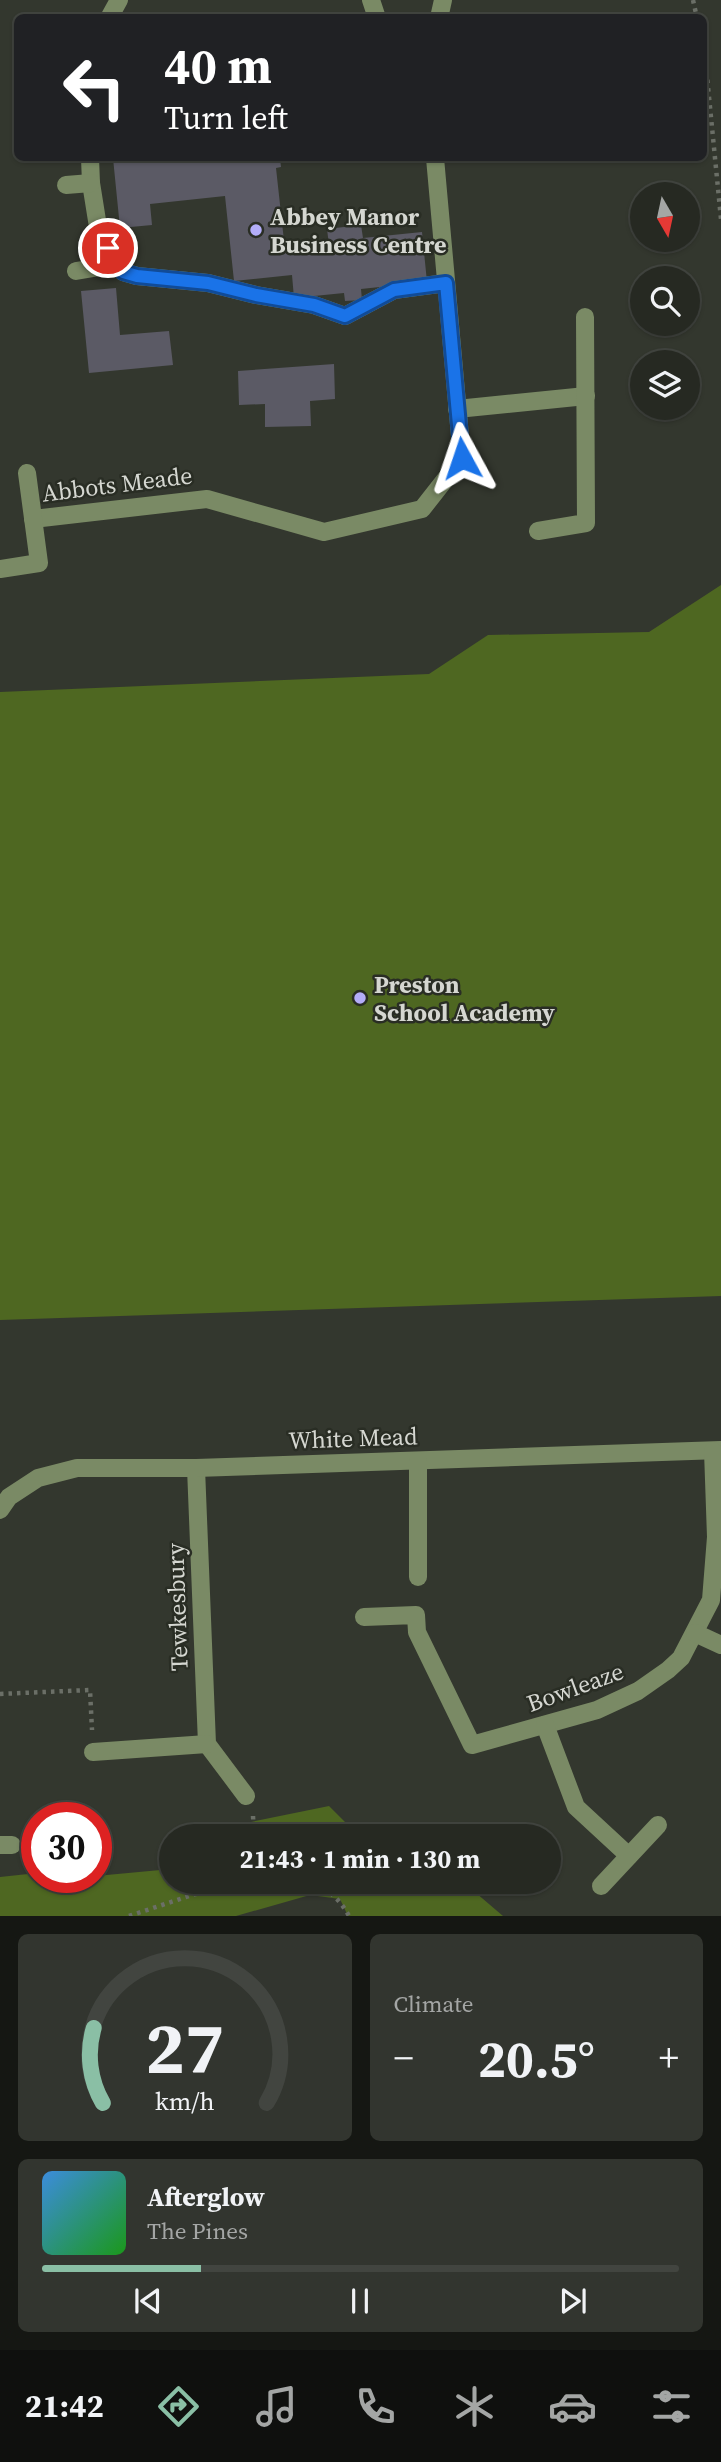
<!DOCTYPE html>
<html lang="en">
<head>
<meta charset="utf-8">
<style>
  body { margin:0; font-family:"Source Serif 4",serif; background:#32352f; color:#f1f3f6; height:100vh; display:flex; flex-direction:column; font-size:26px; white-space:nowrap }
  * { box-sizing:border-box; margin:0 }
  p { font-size:23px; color:#a4a6a5 }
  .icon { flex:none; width:38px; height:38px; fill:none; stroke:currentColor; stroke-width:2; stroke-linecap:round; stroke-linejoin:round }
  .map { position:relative; height:1916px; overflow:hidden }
  .drawer { display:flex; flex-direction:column; gap:18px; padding:18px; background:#151713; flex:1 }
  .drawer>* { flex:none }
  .hud { position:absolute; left:14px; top:14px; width:693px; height:147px; border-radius:10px; box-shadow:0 2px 5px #0004,0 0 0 2px #424540; background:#202124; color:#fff; overflow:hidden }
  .needle { width:46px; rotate:171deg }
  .buttons { position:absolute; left:630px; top:182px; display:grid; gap:14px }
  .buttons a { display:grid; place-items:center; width:70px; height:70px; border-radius:50%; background:#262922; box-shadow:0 2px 5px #0004,0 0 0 2px #424540; font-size:35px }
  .speed { position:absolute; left:21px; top:1802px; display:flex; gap:14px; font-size:35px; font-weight:700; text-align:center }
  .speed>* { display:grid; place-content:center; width:91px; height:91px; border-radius:50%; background:#262922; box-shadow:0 2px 5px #0004,0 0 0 2px #424540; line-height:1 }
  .speed .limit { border:10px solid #d22; background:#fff; color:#111 }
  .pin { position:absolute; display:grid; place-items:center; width:60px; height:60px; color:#fff; margin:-30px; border:4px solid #fff; border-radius:50%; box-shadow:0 2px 7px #0007 }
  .me { position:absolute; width:77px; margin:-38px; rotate:355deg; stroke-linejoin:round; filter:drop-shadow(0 0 5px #0008) }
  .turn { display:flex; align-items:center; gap:24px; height:147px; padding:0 35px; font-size:32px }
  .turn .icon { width:91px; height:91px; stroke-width:2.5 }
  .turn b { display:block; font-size:49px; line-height:60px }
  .big { font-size:52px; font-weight:700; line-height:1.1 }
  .drawer .tile { flex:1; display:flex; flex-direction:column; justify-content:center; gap:10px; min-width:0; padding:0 24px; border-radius:10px; background:#32352f }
  .drawer .dial { align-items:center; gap:0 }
  .dial svg { height:182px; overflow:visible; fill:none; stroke:#424540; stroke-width:7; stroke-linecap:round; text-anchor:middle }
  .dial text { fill:#f1f3f6; stroke:none }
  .song { display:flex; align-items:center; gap:21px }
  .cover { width:84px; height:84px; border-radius:10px; background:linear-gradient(135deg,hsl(210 70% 55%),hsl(120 70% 35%)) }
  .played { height:7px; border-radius:4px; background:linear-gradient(90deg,#8abfa5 25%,#424540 25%) }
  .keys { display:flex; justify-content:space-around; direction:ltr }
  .heat { display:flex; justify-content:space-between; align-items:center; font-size:38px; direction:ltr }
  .drawer .tiles { flex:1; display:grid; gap:18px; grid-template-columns:1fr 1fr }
  .tile:last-child { grid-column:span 2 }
  .trip { position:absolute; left:159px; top:1824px; width:402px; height:70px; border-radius:35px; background:#262922; box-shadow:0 2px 5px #0004,0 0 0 2px #424540; font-weight:700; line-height:70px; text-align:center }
  .menu { display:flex; height:112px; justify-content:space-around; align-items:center; background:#0f100e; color:#a4a6a5 }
  .menu .icon { width:49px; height:49px }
  .menu .on { color:#8abfa5 }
  .menu b { font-size:32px; color:#f1f3f6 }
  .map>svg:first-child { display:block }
  .green { fill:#4e6721 }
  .building { fill:#5b5a65 }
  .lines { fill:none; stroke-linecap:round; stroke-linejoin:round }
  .path { stroke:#6b6f67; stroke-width:4.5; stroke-dasharray:3.5 5; stroke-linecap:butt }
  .minor { stroke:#7a8a65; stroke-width:18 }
  .route-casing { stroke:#114b97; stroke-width:18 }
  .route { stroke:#1a73e8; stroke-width:12 }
  .poi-dot { fill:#b3adf9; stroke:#292d24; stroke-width:2.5 }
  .labels { text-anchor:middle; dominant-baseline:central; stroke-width:5; stroke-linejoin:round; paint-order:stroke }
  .poi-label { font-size:24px; font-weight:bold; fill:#d5d7d1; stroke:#292d24; text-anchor:start }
  .street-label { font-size:24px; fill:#d5d7d1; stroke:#292d24 }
</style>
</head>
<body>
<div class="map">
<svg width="721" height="1916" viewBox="0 0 721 1916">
  <rect width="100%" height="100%" fill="#33372e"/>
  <!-- green -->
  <g class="green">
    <polygon points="721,585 721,1296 0,1320 0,692 429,674 488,635 649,632"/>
    <polygon points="329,1806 359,1836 226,1836 226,1827"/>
    <polygon points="171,1869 172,1881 462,1881 503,1916 348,1916 340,1899 310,1895 236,1916 0,1916 0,1877 28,1874 45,1880 96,1878 96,1876"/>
  </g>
  <!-- building -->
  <g class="building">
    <polygon points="113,158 280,158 281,167 276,168 285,250 329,245 327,229 361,225 363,238 422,232 427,282 361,289 362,300 345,301 344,293 294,298 292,275 234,281 225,196 150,204 152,225 120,228"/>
    <polygon points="116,288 120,335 169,331 173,365 89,373 81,291"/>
    <polygon points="334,364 335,399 310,401 311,426 265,427 265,404 239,405 238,371"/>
  </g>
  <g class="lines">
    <!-- path -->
    <g class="path">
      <polyline points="693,0 697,18"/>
      <polyline points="704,46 721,219"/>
      <polyline points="0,1694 90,1690 92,1730"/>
      <polyline points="253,1816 254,1836"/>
      <path d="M 256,1881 C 296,1884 327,1875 349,1916"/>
      <polyline points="129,1916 192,1895 255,1881"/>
    </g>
    <!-- minor -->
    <g class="minor">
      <polyline points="371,0 377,18"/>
      <polyline points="109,18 119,0"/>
      <polyline points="439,18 443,0"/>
      <polyline points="90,158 91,183 99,233 123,272 137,276 208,283 256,295 314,305 345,316 394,290 446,283"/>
      <polyline points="66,185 91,183"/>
      <polyline points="76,271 117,264"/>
      <polyline points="457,409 586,396"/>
      <polyline points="33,519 207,499 324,532 422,509 462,458 435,158"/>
      <polyline points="538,531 586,523 585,317"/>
      <polyline points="0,569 39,563 27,473"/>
      <polyline points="196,1468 207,1744 246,1796"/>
      <polyline points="0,1510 9,1497 38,1478 77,1468 196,1468 721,1450"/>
      <polyline points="418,1577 418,1461"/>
      <polyline points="364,1617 416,1615 417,1632 472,1745 597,1710 638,1691 668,1670 681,1658 711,1600 716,1537 713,1451"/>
      <polyline points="695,1633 721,1645"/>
      <polyline points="545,1725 576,1807 629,1856"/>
      <polyline points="93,1752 207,1744"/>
      <polyline points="0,1845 12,1845"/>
      <polyline points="601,1886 658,1825"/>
    </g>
  </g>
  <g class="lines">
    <!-- route casing -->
    <g class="route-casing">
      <polyline id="route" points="108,248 123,272 137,276 208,283 256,295 314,305 345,316 394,290 446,283 462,458"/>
    </g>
    <!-- route -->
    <use href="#route" class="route"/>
  </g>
  <!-- markers -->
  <g class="poi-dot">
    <circle cx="256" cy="230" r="7"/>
    <circle cx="360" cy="998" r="7"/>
  </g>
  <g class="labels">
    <!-- poi labels -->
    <g class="poi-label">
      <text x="270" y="216">Abbey Manor<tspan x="270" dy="28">Business Centre</tspan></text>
      <text x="374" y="984">Preston<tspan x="374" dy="28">School Academy</tspan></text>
    </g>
    <!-- street labels -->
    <g class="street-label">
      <text transform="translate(117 484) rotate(-7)">Abbots Meade</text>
      <text transform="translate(353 1438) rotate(-2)">White Mead</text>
      <text transform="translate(177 1607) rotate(-92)">Tewkesbury</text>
      <text transform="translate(575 1687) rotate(-20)">Bowleaze</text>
    </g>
  </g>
</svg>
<div class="buttons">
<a><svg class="needle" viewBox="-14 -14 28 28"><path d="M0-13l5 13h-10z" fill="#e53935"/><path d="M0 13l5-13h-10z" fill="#a4a6a5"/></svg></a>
<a><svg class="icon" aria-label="search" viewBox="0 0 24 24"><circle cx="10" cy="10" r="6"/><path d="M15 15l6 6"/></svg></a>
<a><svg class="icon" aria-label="layers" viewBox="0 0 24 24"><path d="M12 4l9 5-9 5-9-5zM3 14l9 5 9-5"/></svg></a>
</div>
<div class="speed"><div class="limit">30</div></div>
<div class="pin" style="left:108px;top:248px;background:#d93025"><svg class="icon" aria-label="arrive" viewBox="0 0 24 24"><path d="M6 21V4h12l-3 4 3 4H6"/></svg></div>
<svg class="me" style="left:462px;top:458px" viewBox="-20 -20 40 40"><path d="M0-17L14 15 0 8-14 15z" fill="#1a73e8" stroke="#fff" stroke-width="4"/></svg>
<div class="trip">21:43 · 1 min · 130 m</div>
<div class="hud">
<div class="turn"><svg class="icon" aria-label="left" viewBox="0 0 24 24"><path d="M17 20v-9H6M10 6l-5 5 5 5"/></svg><div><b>40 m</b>Turn left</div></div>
</div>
</div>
<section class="drawer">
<div class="tiles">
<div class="tile dial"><svg viewBox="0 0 100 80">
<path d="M14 69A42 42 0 1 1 86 69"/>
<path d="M14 69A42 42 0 0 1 10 36" stroke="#8abfa5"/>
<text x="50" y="56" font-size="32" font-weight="700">27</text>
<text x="50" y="72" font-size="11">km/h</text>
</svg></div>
<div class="tile"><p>Climate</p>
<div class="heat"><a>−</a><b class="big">20.5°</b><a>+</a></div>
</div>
<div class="tile">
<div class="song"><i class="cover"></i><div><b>Afterglow</b><p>The Pines</p></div></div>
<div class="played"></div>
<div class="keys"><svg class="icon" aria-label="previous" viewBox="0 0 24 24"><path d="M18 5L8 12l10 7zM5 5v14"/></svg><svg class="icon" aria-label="pause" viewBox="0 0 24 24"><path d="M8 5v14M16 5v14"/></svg><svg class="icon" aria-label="next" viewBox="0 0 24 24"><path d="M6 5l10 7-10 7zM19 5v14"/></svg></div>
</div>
</div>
</section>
<nav class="menu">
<b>21:42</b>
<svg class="icon on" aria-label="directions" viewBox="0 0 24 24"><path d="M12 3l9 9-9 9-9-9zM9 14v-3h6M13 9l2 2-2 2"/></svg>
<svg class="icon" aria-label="music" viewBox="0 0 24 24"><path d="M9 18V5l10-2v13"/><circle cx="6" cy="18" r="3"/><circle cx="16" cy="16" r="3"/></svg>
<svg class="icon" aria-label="phone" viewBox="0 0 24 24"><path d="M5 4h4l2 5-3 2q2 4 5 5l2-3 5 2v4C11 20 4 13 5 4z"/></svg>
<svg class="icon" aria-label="climate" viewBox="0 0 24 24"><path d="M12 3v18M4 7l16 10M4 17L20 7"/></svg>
<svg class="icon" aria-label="car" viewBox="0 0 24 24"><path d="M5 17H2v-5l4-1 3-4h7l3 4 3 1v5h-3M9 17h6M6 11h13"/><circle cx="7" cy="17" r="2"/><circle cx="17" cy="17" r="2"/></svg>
<svg class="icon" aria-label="filters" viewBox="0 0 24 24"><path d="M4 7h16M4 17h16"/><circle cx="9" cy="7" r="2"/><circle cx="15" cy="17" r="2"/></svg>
</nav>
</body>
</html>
